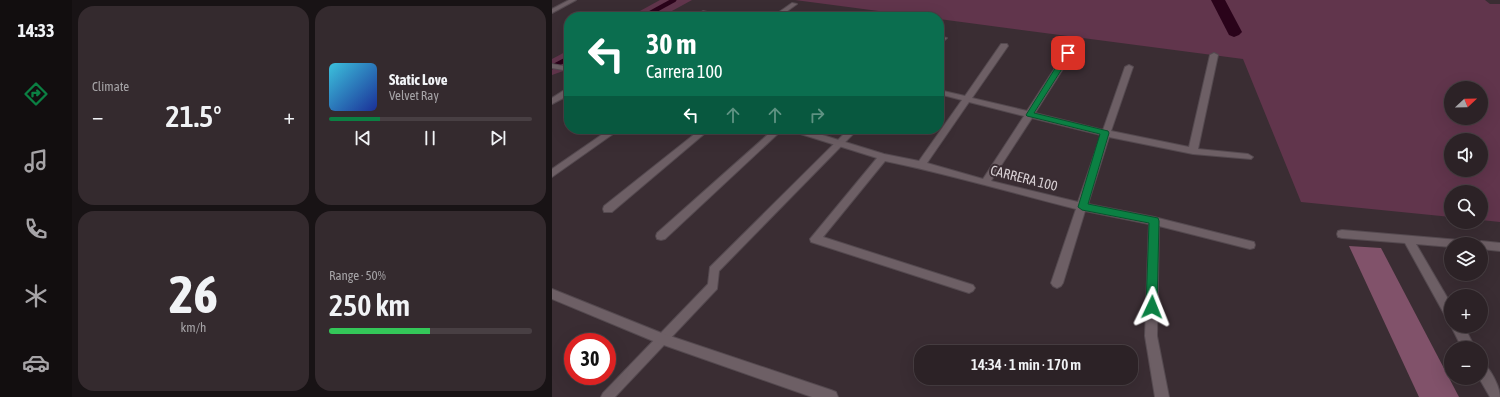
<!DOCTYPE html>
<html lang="en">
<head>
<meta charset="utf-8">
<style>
  body { margin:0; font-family:"Asap Condensed",sans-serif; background:#342a2e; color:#f1f3f6; height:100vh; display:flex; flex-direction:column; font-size:15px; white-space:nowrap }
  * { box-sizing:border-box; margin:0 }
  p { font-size:13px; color:#a6a4a7 }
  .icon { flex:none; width:22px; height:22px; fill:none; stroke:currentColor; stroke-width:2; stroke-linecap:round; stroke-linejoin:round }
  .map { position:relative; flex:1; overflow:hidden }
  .panel { display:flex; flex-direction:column; gap:6px; padding:6px; background:#181315; width:480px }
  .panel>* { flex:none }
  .guide { position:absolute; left:12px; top:12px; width:380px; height:122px; border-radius:16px; box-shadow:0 4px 16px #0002,0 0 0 1px #483f43; background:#0b6e4f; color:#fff; overflow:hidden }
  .needle { width:26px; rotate:68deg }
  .controls { position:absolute; left:892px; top:81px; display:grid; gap:8px }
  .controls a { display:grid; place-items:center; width:44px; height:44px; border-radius:50%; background:#2c2226; box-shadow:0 4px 16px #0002,0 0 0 1px #483f43; font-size:20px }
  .speed { position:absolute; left:12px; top:333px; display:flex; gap:8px; font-size:20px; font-weight:700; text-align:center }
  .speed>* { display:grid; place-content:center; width:52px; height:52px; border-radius:50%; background:#2c2226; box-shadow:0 4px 16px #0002,0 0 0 1px #483f43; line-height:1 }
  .speed .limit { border:6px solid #d22; background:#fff; color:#111 }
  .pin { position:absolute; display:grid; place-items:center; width:34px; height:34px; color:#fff; margin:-17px; border-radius:8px; box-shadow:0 2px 6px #0006 }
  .me { position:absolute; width:44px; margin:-22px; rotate:2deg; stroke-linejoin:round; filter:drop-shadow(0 0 3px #0008) }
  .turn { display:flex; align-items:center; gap:14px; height:84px; padding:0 16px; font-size:18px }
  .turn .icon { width:52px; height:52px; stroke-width:2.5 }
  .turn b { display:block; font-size:28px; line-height:34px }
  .lanes { display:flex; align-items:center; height:38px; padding:0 16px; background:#0003; justify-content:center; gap:20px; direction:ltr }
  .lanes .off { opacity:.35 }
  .big { font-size:30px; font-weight:600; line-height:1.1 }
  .panel .card { flex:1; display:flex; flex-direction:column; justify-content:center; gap:6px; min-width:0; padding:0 14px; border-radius:16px; background:#342a2e }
  .panel .dial { align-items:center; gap:0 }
  .dial b { font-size:52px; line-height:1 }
  .song { display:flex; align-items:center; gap:12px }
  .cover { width:48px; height:48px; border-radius:6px; background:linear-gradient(135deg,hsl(190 70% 55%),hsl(230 70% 35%)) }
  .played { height:4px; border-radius:2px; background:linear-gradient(90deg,#0b8043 25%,#483f43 25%) }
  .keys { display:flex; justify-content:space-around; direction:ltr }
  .heat { display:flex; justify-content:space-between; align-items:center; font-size:22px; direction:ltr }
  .charge { height:6px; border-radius:3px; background:linear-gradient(90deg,#34c759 50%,#483f43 0) }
  .panel .tiles { flex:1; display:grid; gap:6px; grid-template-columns:repeat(2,1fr) }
  .trip { position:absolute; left:362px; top:345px; width:224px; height:40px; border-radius:16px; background:#2c2226; box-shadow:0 4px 16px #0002,0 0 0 1px #483f43; font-weight:600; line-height:40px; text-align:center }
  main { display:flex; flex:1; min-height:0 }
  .tabs { display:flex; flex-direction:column; width:72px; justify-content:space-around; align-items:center; background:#120e0f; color:#a6a4a7 }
  .tabs .icon { width:28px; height:28px }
  .tabs .selected { color:#0b8043 }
  .tabs b { font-size:18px; color:#f1f3f6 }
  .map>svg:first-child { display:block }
  .green { fill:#61354c; fill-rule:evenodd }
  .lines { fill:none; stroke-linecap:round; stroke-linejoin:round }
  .stream { stroke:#2a031a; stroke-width:4.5 }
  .canal { fill:#2a031a; fill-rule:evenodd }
  .building { fill:#81526a }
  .lane-casing { stroke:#54494f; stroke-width:2 }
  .street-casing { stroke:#54494f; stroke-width:2 }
  .lane { fill:#6d5f65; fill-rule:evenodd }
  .street { fill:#6d5f65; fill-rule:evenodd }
  .route { fill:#0b8043; stroke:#07532c }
  .labels { text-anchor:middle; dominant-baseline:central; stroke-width:4; stroke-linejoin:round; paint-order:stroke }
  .street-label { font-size:14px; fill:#d8d0d4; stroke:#3a2d33 }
</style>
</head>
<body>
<main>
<nav class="tabs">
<b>14:33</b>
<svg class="icon selected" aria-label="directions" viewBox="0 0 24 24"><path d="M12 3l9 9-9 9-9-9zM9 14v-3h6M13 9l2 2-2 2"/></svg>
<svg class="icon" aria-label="music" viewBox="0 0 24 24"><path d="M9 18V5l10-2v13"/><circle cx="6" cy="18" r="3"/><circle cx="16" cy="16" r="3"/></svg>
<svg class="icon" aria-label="phone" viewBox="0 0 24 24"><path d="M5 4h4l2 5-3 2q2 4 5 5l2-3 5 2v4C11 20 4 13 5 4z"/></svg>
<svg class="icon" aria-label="climate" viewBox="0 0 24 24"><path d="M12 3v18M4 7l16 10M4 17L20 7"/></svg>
<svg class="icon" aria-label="car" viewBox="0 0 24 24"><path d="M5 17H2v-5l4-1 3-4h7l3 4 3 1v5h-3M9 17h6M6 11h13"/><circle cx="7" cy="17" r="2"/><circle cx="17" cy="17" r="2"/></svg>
</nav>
<section class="panel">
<div class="tiles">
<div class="card"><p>Climate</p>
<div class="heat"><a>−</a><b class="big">21.5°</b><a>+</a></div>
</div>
<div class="card">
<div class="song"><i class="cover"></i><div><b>Static Love</b><p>Velvet Ray</p></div></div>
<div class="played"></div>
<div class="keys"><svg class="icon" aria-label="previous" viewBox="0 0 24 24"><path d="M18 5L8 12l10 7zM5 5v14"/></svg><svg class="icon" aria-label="pause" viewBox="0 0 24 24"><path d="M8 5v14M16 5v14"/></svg><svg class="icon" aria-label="next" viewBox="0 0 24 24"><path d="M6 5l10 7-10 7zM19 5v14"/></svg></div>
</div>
<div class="card dial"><b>26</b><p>km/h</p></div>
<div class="card"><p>Range · 50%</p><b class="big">250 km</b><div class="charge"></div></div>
</div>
</section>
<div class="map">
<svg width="948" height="397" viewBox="0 0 948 397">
  <rect width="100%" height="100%" fill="#3a2d33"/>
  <!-- green -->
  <g class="green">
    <polygon points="108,0 140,0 109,17 77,17"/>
    <path d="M 243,0 L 933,0 L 938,4 L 948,4 L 948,222 L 929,220 L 929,192 L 899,192 L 899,217 L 749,202 L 691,59 L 387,19 L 387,17 L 372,17 ZM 899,88 L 929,88 L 929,118 L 899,118 ZM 899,140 L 929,140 L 929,170 L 899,170 Z"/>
    <polygon points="17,50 17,69 0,75 0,59"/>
  </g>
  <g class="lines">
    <!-- stream -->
    <g class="stream">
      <polyline points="91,17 122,0"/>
      <polyline points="0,67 17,58"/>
    </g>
    <!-- canal -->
    <polygon class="canal" points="659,0 673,0 690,32 687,35 682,37 677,35"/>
  </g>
  <!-- building -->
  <polygon class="building" points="797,246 829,248 907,397 867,397"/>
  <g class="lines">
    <!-- lane casing -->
    <g class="lane-casing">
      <g id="lane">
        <polygon points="17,0 24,0 0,13 0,9"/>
        <polygon points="390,37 395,38 387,45 387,39"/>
        <polygon points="297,129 306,129 167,271 165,289 63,397 49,397 51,393 156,284 158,267"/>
      </g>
    </g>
    <!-- street casing -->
    <g class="street-casing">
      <g id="street">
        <polygon points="240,3 245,4 227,17 220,17"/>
        <polygon points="151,11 171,16 172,17 152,15 149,17 141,17"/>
        <path d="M 449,44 L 455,44 L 456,46 L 420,98 L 475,111 L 514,51 L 517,51 L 521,53 L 483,113 L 551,130 L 573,67 L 577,65 L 581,67 L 559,131 L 637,147 L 658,55 L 662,53 L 666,55 L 646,149 L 696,154 L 701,157 L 699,159 L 641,154 L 557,137 L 536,204 L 602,217 L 702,242 L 703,245 L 702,248 L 698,249 L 607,226 L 605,336 L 617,397 L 603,397 L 593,336 L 597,224 L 533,211 L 511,283 L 509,286 L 505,288 L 501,286 L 499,283 L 524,209 C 460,193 397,174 333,161 L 271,237 L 421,285 L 423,288 L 421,291 L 417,293 L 259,242 L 258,239 L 325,158 L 239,131 L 238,129 L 251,129 L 332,154 L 367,161 L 410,100 L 387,94 L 387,90 L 413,96 ZM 417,102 L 472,116 L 431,179 L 375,163 ZM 480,118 L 549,135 L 526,202 L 439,181 Z"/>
        <polygon points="0,64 17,67 17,71 0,68"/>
        <polygon points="14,89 17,89 17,95 0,104 0,98"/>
        <polygon points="58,129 68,129 0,177 0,169"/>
        <polygon points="149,129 158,129 60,212 52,212 51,209 52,206"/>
        <polygon points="222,129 231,129 113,239 109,240 105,239 104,236 105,233"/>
        <polygon points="790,230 919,241 920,244 899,244 899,247 864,244 899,304 899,320 895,319 853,243 790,238 786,237 785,234 786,231"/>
        <polygon points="929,241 948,243 948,251 929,249 929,244 924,244"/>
        <polygon points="0,289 112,334 279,390 284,392 286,397 260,397 106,343 0,299"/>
        <polygon points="899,326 912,326 923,348 910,348"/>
        <path d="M 929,363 C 938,366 948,387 948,397 L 938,397 L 927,378 L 929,378 Z"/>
      </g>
    </g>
    <!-- lane -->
    <use href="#lane" class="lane"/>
    <!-- street -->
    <use href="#street" class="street"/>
  </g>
  <!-- route -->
  <polygon class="route" points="514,51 520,53 482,113 556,131 557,133 536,204 606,218 607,221 605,307 603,310 600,312 596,310 594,307 597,223 530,210 526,207 548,134 475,116 474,115"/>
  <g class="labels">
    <!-- street labels -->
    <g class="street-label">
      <text transform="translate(472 178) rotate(14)">CARRERA 100</text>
    </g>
  </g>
</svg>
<div class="controls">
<a><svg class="needle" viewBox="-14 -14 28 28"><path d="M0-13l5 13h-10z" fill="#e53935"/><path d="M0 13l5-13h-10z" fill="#a6a4a7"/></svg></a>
<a><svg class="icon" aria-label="sound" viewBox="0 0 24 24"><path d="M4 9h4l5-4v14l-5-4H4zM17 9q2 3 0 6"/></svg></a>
<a><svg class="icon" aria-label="search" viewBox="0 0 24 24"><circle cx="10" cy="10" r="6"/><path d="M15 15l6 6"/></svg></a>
<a><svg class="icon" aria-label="layers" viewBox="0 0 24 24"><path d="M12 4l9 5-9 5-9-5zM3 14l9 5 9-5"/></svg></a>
<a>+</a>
<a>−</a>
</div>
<div class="speed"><div class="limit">30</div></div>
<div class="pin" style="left:516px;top:53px;background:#d93025"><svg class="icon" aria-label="arrive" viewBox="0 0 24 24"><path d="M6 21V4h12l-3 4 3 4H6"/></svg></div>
<svg class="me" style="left:600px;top:307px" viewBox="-20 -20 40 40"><path d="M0-17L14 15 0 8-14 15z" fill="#0b8043" stroke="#fff" stroke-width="4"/></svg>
<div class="trip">14:34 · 1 min · 170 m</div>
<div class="guide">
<div class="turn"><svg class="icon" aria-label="left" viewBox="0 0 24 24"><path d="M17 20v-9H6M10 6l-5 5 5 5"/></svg><div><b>30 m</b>Carrera 100</div></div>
<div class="lanes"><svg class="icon" aria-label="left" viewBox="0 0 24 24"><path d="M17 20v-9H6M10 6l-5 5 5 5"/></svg><svg class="icon off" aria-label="ahead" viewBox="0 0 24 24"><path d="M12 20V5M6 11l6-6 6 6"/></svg><svg class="icon off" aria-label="ahead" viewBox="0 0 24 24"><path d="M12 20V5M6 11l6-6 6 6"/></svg><svg class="icon off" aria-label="right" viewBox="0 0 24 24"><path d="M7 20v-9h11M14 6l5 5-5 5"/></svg></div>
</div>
</div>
</main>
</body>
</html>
